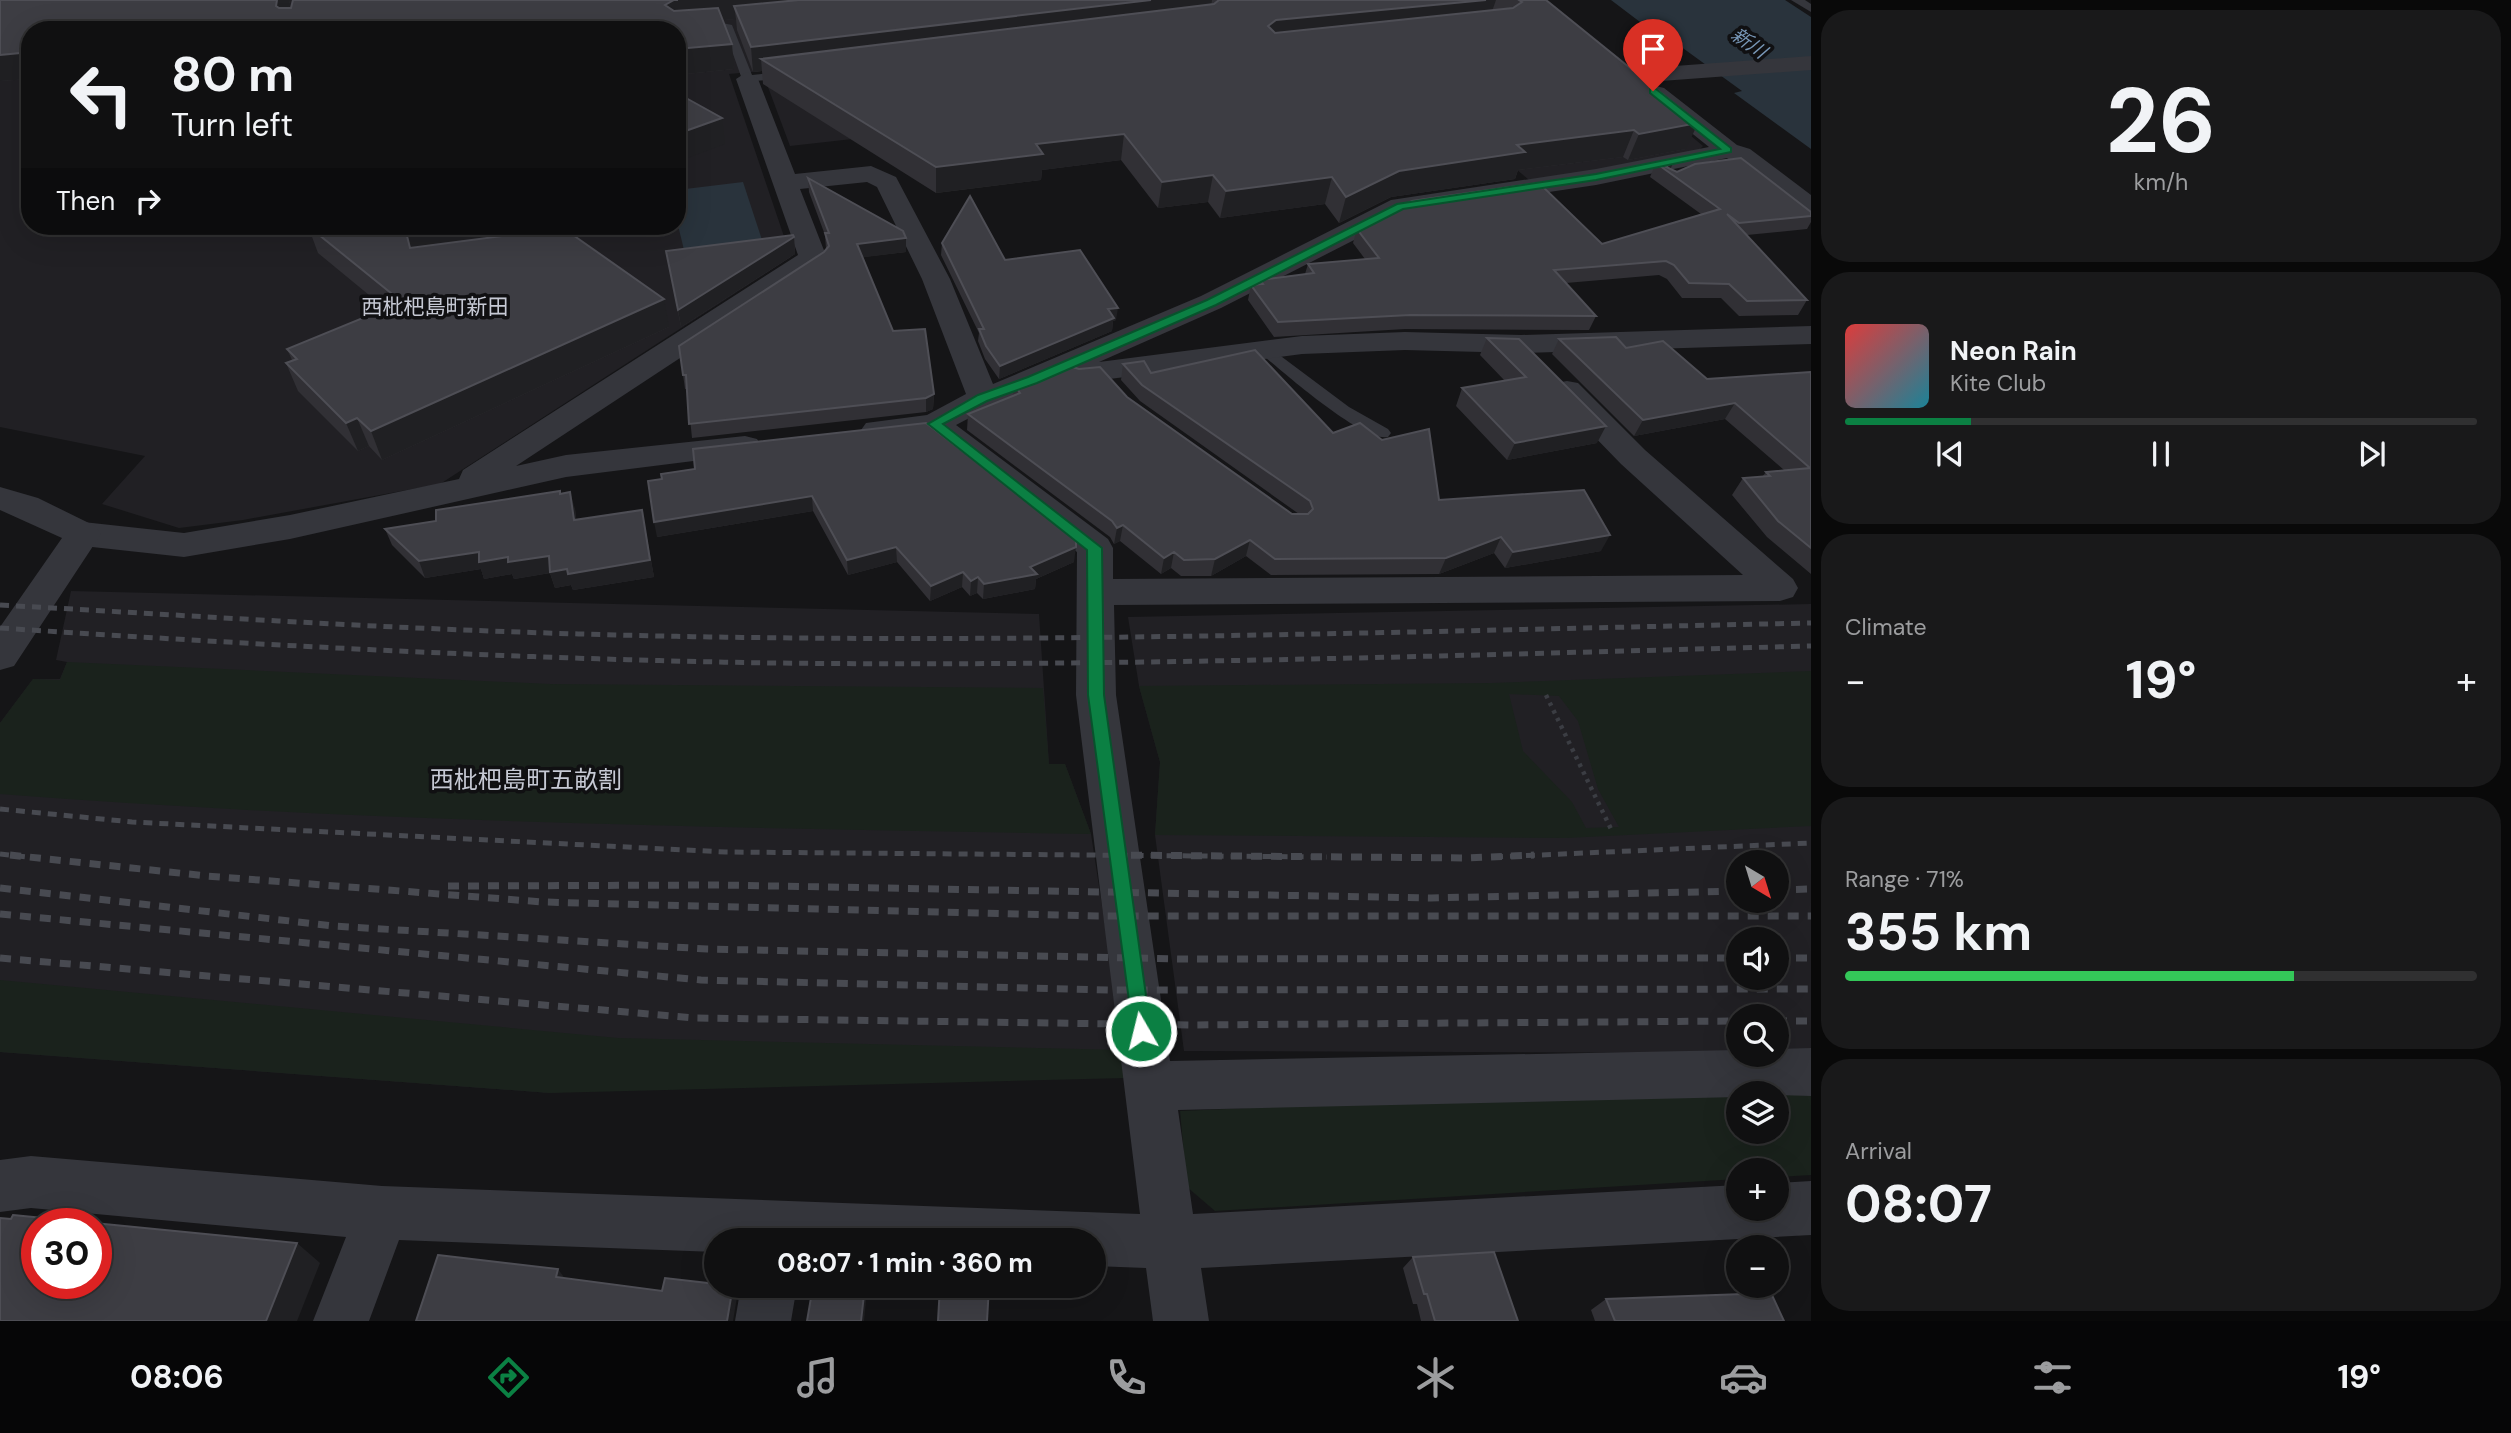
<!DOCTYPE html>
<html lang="en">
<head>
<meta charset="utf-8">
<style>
  body { margin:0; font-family:"DM Sans","Noto Sans JP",sans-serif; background:#19191a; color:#f1f3f6; height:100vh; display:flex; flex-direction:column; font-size:26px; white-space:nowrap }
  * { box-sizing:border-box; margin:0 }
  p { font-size:23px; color:#9c9d9f }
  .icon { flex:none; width:38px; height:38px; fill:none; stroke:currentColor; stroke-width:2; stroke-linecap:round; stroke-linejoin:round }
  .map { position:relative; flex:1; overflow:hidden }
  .side { display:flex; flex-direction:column; gap:10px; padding:10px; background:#090909; width:700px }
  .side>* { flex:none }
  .banner { position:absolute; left:21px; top:21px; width:665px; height:214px; border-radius:28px; box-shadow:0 7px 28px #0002,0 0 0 2px #303031; background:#101011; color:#f1f3f6; overflow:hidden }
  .needle { width:46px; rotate:142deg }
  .controls { position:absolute; left:1726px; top:850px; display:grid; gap:14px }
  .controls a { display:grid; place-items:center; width:63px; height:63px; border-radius:50%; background:#101011; box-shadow:0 7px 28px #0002,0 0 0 2px #303031; font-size:35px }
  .speed { position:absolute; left:21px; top:1208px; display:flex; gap:14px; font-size:35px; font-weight:700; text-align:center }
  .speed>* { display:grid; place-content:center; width:91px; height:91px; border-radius:50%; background:#101011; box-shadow:0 7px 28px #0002,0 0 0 2px #303031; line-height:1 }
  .speed .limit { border:10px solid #d22; background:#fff; color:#111 }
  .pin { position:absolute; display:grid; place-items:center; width:60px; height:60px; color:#fff; margin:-72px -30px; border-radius:50% 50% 50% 0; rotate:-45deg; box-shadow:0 0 7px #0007 }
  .pin .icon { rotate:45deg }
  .me { position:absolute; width:77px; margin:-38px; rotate:352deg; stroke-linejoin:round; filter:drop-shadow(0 0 5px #0008) }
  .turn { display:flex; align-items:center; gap:24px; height:147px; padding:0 35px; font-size:32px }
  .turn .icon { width:91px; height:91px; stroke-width:2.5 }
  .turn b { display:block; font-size:49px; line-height:60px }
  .then { display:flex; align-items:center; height:66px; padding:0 35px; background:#0003; gap:14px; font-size:26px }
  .big { font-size:52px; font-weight:700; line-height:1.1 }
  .side .card { flex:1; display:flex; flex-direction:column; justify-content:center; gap:10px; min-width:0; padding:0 24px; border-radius:28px; background:#19191a }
  .side .dial { align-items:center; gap:0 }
  .dial b { font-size:91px; line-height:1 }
  .song { display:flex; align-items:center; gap:21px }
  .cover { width:84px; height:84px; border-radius:10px; background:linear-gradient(135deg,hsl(0 70% 55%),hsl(190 70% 35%)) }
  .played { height:7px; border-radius:4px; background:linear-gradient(90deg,#0b8043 20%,#303031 20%) }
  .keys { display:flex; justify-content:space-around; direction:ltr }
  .heat { display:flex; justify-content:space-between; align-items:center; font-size:38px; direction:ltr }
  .charge { height:10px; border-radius:5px; background:linear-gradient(90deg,#34c759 71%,#303031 0) }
  .trip { position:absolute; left:704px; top:1228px; width:402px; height:70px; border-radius:35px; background:#101011; box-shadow:0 7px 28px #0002,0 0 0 2px #303031; font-weight:700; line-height:70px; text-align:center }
  .tabs { display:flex; height:112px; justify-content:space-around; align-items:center; background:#060607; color:#9c9d9f }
  .tabs .icon { width:49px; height:49px }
  .tabs .active { color:#0b8043 }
  .tabs b { font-size:32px; color:#f1f3f6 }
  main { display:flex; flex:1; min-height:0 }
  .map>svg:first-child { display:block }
  .built { fill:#212024; fill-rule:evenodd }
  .green { fill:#1a221c; fill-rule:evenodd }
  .water { fill:#29333c }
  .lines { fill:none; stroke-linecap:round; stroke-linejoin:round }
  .path { stroke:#3b3d43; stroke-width:4.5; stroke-dasharray:3.5 5; stroke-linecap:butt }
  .service { fill:#35363c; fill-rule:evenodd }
  .minor { fill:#35363c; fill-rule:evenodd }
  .tertiary { fill:#35363c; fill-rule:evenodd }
  .rail-far1 { stroke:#484a51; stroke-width:5; stroke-dasharray:9 7; stroke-linecap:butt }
  .rail { stroke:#484a51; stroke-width:7; stroke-dasharray:11 9; stroke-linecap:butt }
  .wall { fill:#313035 }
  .shaded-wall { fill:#202023 }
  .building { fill:#3d3d43; stroke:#4e4e55; stroke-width:2; fill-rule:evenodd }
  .route { fill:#0b8043; stroke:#07532c; stroke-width:2 }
  .labels { text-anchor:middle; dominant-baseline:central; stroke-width:7; stroke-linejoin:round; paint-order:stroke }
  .far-water-label { font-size:19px; font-style:italic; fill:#7897b7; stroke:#101012 }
  .far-quarter-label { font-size:21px; fill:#c6c9d4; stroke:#101012 }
  .quarter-label { font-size:24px; fill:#c6c9d4; stroke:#101012 }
</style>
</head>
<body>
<main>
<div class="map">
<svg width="1811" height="1321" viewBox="0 0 1811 1321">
  <rect width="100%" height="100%" fill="#151517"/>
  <!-- built -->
  <g class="built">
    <path d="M 0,0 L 1528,0 L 1703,146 L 1698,151 L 1617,167 L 1529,180 L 1457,118 L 1390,79 L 790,146 L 762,71 L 729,74 L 791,257 L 440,484 L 243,520 L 179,528 L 102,504 L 145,456 L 0,427 ZM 30,30 L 677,30 L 677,226 L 30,226 Z"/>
    <polygon points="71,591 1039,614 1049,764 1065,764 1091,834 1124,1050 550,1093 0,1052 0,723 33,679 60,679 67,662 56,660"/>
    <path d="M 1811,604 L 1811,1054 L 1776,1054 L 1776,1017 L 1738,1017 L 1738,1053 L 1184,1051 L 1155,835 L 1160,762 L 1139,686 L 1128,617 ZM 1738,863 L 1776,863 L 1776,901 L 1738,901 ZM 1738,940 L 1776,940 L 1776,978 L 1738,978 Z"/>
  </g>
  <!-- green -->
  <g class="green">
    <path d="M 67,662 L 550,684 L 1043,688 L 1049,764 L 1065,764 L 1091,834 C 727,828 363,822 0,794 L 0,723 L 33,679 L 60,680 Z"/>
    <path d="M 1811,671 L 1811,826 L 1566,838 L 1155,835 L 1160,762 L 1139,686 L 1492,683 ZM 1509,694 L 1559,696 L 1578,721 L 1598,789 L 1619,827 L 1586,828 L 1572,802 L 1523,751 Z"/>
    <polygon points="0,980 618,1038 1124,1050 1126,1078 550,1093 0,1052"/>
    <path d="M 1811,1083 L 1811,1175 L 1776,1177 L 1776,1171 L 1738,1171 L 1738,1179 L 1215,1211 L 1187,1187 L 1180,1111 ZM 1738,1094 L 1776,1094 L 1776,1132 L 1738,1132 Z"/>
  </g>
  <!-- water -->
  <g class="water">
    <polygon points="1611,0 1785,0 1811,17 1811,149 1734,93 1742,91 1680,46 1673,47"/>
    <polygon points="743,182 762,240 684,250 677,221 677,190"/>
  </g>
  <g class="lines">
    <!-- path -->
    <polyline class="path" points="1546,695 1612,831"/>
    <!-- service -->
    <g class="service">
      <polygon points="1791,0 1805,0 1811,4 1811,12"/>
      <polygon points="722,23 732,25 752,75 788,71 794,75 792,78 743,82"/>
      <path d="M 1266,345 L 1349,407 L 1388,429 L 1391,433 L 1388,437 C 1363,443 1282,371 1260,353 L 1258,350 Z"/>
    </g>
    <!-- minor -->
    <g class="minor">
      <polygon points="747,72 758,79 795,174 871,166 896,177 950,279 993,384 1201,296 1391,200 1596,169 1709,147 1648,98 1645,93 1656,86 1664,88 1737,145 1750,149 1811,195 1811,215 1802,213 1727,158 1596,185 1407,213 1221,308 1099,362 1302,336 1405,332 1521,335 1811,326 1811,344 1521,353 1405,350 1302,354 1094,381 1083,378 1080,371 994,405 956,425 1108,539 1113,548 1113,579 1743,575 1621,464 1556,397 1551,390 1556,383 1567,381 1578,383 1645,450 1793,579 1798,588 1793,597 1780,601 1114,605 1116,695 1170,1061 1738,1050 1738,1055 1776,1055 1776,1049 1811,1048 1811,1096 1738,1094 1738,1097 1178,1110 1193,1214 1738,1185 1738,1209 1776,1209 1776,1183 1811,1181 1811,1235 1201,1268 1209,1321 1153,1321 1146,1268 1094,1266 1094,1241 716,1241 716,1252 399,1240 369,1321 313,1321 346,1237 31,1208 0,1212 0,1160 31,1156 382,1186 1140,1214 1076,695 1077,552 927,435 877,440 866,437 861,430 866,423 927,415 966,394 922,279 877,187 867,182 800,189 827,258 823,264 516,466 566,455 745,436 757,439 761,446 757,453 566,477 290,539 184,557 83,546 71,542 65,534 71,526 83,522 184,533 290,515 459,479 463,470 798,255 736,79"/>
      <polygon points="741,1286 797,1286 791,1321 735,1321"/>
    </g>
    <!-- tertiary -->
    <g class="tertiary">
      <polygon points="1811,56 1811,70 1634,83 1623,76 1634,69"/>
      <polygon points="0,487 38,498 95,526 101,534 14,666 0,670 0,627 62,538 0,510"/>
    </g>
    <!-- rail-far1 -->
    <g class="rail-far1">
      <path d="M 0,605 C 164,614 327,625 491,631 C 931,648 1371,632 1811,623"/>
      <path d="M 0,628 C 257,645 515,659 773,663 C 1119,667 1465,655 1811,646"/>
      <polyline points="0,809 132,822 725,852 1327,857"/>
      <polyline points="0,854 27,857"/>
      <polyline points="1494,857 1811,843"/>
    </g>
    <!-- rail -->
    <g class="rail">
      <polyline points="10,855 207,876 543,902 1098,916 1811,916"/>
      <polyline points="1111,855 1468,858 1534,855"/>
      <polyline points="448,886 719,885 1431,898 1738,891"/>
      <polyline points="0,888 334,926 707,949 1182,959 1738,958"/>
      <polyline points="1776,890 1811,889"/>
      <polyline points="0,914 701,980 1108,990 1811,989"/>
      <polyline points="0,958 695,1018 1191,1025 1738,1021"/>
      <polyline points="1776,958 1811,958"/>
      <polyline points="1776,1021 1811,1021"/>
    </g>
  </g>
  <!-- wall -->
  <g class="wall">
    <polygon points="0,0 290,0 288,8 291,8 293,0 1546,0 1686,149 1628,160 1623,157 1518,170 1515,179 1391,197 1339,223 1325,204 1220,218 1208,202 1158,208 1121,160 1042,170 1041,180 936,193 763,84 762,71 753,72 737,30 736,19 722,20 734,69 677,75 677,30 30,30 30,79 0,81"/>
    <polygon points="1656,163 1677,172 1811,212 1811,222 1807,229 1747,235 1807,300 1798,315 1739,316 1721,298 1682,298 1667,279 1659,275 1566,283 1596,316 1589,330 1405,329 1274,337 1248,300 1251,285 1259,284 1260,280 1305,274 1308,264 1365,259 1353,243 1357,229 1602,244 1701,214 1650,177"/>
    <polygon points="808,178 906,252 863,257 893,331 934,394 933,409 926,412 692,438 687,389 685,389 679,346 824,252 826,249 825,235 809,192"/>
    <polygon points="308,226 513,226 479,239 669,327 382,460 369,446 358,451 298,391 286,363 292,360 287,349 386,309 318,253"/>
    <polygon points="794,237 795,254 681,327 666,251"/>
    <polygon points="942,243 1005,260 1116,320 1113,321 1112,331 999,379 985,359 978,341 979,333 941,255"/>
    <polygon points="1487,338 1597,443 1507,460 1456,406 1462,388 1505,381 1480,355"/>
    <polygon points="1559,339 1626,348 1707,379 1811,372 1811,574 1767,537 1732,495 1743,478 1762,477 1766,472 1784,470 1725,419 1634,436 1552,354"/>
    <polygon points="1123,364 1333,433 1439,500 1601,551 1505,568 1494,553 1439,574 1271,575 1246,556 1211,576 1181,576 1171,568 1161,574 1120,541 1114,544 1110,537 967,430 968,414 1013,395 1014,384 1127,397 1292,514 1299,514 1140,401 1121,380"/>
    <polygon points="693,449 1074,562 1036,579 1035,589 983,599 977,593 970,596 962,587 930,601 897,562 848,575 813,511 657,537 662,479 695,469"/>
    <polygon points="561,494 575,509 576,520 642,510 654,577 573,590 571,585 555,588 550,573 514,579 512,574 484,579 481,569 425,578 392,545 385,529 436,521"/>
    <polygon points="1413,1257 1518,1321 1421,1321 1417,1304 1413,1304 1403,1268"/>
    <polygon points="1606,1299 1784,1321 1595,1321 1591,1310"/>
  </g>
  <!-- shaded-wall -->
  <g class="shaded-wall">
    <polygon points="277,0 290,0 284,30 276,6"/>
    <polygon points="674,0 925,0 734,6 736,19 677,24 665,5"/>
    <polygon points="1151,0 1212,0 1210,16 761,59 762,71 753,72 751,47"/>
    <polygon points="1486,0 1496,0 1488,23 1271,44 1268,26 1276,20"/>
    <polygon points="732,44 734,69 677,75 677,49"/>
    <polygon points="30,52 30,79 0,81 0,55"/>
    <polygon points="722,118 725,144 677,162 677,134"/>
    <polygon points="1698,123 1686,149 1628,160 1639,134"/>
    <polygon points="1634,130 1623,157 1518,170 1515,179 1391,197 1339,223 1346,197 1399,171 1517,145"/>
    <polygon points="1124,134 1121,160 1042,170 1041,180 936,193 936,167 1036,144"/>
    <polygon points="1675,159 1669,172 1666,167"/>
    <polygon points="1213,175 1208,202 1158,208 1162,182"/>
    <polygon points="1332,177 1325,204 1220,218 1226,191"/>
    <polygon points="434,226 513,226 415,264 418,275 407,236"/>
    <polygon points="794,237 795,254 681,327 678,310"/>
    <polygon points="906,238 906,252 858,258 857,244"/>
    <polygon points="664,299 669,327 382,460 371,431"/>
    <polygon points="1118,308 1116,320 1113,321 1112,331 999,379 1000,366 1108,309"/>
    <polygon points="934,394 933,409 926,412 926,398"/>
    <polygon points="1735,403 1725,419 1634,436 1643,420"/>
    <polygon points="357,418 369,446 358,451 346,423"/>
    <polygon points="1606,426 1597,443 1507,460 1515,443"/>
    <polygon points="570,492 575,509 578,537 574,520"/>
    <polygon points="812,496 813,511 657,537 654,522"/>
    <polygon points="642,510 654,577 573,590 571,585 555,588 550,573 514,579 512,574 484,579 481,569 425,578 419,561"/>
    <polygon points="1123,525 1120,541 1114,544 1117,528"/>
    <polygon points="1610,535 1601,551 1505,568 1513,552"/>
    <polygon points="1501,537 1494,553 1439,574 1446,558"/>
    <polygon points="1250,540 1246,556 1211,576 1215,559"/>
    <polygon points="896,547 897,562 848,575 847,560"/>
    <polygon points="1076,547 1074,562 1036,579 1035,589 983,599 984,584 1030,567"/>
    <polygon points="1174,552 1171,568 1161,574 1164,558"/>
    <polygon points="963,572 962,587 930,601 931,586"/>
    <polygon points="978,577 977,593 970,596 971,581"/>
    <polygon points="297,1243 320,1263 297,1321 266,1321"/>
    <polygon points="558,1269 566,1280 556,1277"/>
    <polygon points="733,1286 737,1297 733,1321 727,1321"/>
    <polygon points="865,1286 867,1286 867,1291 864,1321 861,1321"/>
  </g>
  <!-- building -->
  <g class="building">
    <polygon points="0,0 277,0 276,6 279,8 291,8 293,0 678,0 674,0 665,5 674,11 718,8 732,44 677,49 677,30 30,30 30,52 0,55"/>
    <polygon points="799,0 1151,0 751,47 734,6"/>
    <polygon points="1219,0 1486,0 1276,20 1268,26 1275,33 1513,8 1522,2 1519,0 1546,0 1698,123 1639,134 1634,130 1517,145 1525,152 1399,171 1346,197 1332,177 1226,191 1213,175 1162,182 1124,134 1036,144 1043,154 936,167 761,59 1214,4"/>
    <polygon points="677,93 722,118 677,134"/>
    <polygon points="1741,158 1811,212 1811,216 1739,223 1727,214 1807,300 1747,301 1729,284 1689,283 1674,265 1666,261 1554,270 1596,316 1410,315 1278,322 1251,285 1263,284 1260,280 1314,273 1308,264 1379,258 1357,229 1412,201 1539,183 1602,244 1720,209 1656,163 1675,159 1666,167 1677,172 1695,164"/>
    <polygon points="808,178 903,231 906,238 857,244 893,331 925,329 934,394 926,398 689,424 686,375 683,375 679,346 824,252 829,246 825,233 829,233"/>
    <polygon points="970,196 1005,260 1080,250 1118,308 1108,309 1114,318 1000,366 986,346 979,329 984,329 942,243"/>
    <polygon points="308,226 434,226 407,236 410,248 563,228 664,299 371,431 357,418 346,423 286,363 297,359 287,349 402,302"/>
    <polygon points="793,235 794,237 678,310 666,251"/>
    <polygon points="1616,337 1626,348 1663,341 1707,379 1811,372 1811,548 1778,521 1743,478 1770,476 1766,472 1810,468 1735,403 1643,420 1559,339"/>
    <polygon points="1487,338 1519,339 1606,426 1515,443 1462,388 1526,377"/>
    <polygon points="1255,350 1333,433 1360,423 1382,440 1429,429 1439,500 1584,490 1610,535 1513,552 1501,537 1446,558 1275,559 1250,540 1215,559 1184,560 1174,552 1164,558 1123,525 1117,528 1112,521 968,414 1020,393 1014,384 1066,365 1079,369 1100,367 1127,397 1292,514 1308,514 1313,509 1310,501 1142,385 1123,364 1144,361 1151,373"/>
    <polygon points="926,423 1076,538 1076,547 1030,567 1037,574 984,584 978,577 971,581 963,572 931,586 896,547 847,560 812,496 654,522 648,481 662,479 661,474 695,469 693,449"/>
    <polygon points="560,491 560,494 570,492 574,520 642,510 650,560 568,574 567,569 550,572 549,556 508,562 508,557 479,562 479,552 419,561 385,529 436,521 436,510"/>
    <path d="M 13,1215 L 297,1243 L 266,1321 L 0,1321 L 0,1218 L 11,1219 ZM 37,1223 L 96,1223 L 96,1283 L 37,1283 Z"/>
    <polygon points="1494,1252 1518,1321 1435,1321 1427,1294 1424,1294 1413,1257"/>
    <polygon points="438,1255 558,1269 556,1277 662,1291 665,1278 716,1284 716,1286 733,1286 727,1321 416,1321"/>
    <polygon points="813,1286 865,1286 861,1321 807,1321"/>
    <polygon points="940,1286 989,1286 987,1321 938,1321"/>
    <polygon points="1771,1293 1784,1321 1615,1321 1606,1299"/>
  </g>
  <!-- route -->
  <polygon class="route" points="1650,89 1656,89 1731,148 1731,152 1596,180 1403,209 1216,305 1037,383 987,401 943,424 1102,548 1104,695 1151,1031 1148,1038 1141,1040 1134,1038 1088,695 1087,550 928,424 978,395 1028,377 1207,300 1397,204 1596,174 1720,149 1650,93"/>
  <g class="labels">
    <!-- far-water labels -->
    <g class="far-water-label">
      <text transform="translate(1749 43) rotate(35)">新川</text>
    </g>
    <!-- far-quarter labels -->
    <g class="far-quarter-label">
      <text x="435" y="307">西枇杷島町新田</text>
    </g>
    <!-- quarter labels -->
    <g class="quarter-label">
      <text x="526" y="779">西枇杷島町五畝割</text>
    </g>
  </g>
</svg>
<div class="controls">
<a><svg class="needle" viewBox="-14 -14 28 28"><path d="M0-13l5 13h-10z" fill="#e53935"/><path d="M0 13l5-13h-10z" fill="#9c9d9f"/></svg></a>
<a><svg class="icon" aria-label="sound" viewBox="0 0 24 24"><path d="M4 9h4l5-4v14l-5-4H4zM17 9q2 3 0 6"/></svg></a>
<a><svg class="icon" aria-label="search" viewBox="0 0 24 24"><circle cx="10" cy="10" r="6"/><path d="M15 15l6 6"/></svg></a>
<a><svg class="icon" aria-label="layers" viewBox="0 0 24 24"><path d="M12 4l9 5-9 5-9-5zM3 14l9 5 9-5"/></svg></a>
<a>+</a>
<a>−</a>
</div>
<div class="speed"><div class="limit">30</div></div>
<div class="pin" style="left:1653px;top:91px;background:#d93025"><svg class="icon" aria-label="arrive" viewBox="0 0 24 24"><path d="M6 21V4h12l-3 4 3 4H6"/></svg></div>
<svg class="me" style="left:1141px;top:1031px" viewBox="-20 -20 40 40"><circle r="17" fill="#0b8043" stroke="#fff" stroke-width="3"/><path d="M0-11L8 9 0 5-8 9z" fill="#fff"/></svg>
<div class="trip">08:07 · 1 min · 360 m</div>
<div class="banner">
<div class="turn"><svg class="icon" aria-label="left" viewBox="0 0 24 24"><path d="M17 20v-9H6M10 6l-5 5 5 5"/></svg><div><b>80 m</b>Turn left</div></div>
<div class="then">Then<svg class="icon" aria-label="right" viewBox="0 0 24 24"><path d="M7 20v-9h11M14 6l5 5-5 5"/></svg></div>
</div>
</div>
<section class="side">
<div class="card dial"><b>26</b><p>km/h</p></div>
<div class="card">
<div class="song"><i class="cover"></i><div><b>Neon Rain</b><p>Kite Club</p></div></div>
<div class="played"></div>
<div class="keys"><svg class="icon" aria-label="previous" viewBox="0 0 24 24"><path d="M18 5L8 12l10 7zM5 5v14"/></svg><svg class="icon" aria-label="pause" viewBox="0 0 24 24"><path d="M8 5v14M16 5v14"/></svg><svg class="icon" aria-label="next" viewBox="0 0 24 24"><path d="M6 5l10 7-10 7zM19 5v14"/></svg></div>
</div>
<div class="card"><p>Climate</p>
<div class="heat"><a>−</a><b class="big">19°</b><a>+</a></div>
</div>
<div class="card"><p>Range · 71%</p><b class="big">355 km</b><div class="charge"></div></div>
<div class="card"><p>Arrival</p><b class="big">08:07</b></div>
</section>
</main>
<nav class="tabs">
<b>08:06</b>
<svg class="icon active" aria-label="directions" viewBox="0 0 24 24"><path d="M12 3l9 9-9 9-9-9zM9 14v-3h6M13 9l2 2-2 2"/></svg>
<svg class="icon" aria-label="music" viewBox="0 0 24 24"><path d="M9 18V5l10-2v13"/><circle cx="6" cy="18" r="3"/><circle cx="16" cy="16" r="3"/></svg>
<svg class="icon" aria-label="phone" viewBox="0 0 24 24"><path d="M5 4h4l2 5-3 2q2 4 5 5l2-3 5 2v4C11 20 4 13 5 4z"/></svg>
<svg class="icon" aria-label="climate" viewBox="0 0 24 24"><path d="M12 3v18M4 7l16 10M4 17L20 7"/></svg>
<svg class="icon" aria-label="car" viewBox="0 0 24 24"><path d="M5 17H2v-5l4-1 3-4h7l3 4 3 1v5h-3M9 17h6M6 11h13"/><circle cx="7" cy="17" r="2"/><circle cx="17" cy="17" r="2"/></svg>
<svg class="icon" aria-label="filters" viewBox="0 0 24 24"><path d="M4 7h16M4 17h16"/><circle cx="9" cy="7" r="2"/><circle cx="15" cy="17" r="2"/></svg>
<b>19°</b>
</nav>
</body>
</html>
